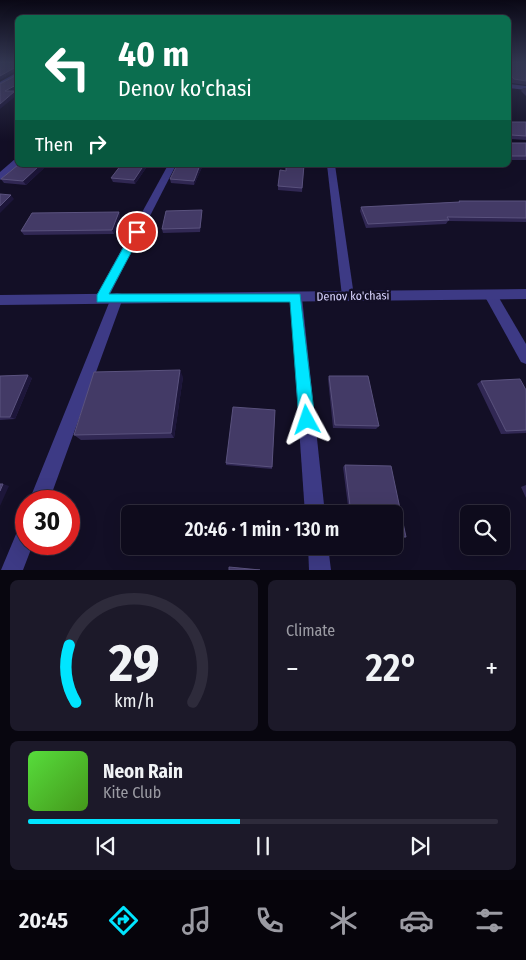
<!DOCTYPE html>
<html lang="en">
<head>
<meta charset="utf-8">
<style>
  body { margin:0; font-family:"Fira Sans Condensed",sans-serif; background:#1c1929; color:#f1f3f6; height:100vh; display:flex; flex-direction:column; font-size:19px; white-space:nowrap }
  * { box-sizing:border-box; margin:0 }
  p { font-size:16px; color:#9b9ba3 }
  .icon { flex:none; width:28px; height:28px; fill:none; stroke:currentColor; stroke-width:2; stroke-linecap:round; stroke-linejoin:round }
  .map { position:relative; height:570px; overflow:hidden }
  .side { display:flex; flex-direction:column; gap:10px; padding:10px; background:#08060f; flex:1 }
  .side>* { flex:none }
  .top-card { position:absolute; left:15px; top:15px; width:496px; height:152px; border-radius:8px; box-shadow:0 5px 20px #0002,0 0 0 1px #2e2b3b; background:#0b6e4f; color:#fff; overflow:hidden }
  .buttons { position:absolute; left:460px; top:505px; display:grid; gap:10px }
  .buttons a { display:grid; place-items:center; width:50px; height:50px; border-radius:8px; background:#0e0b1c; box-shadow:0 5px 20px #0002,0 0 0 1px #2e2b3b; font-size:25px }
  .speed { position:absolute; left:15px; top:490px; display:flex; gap:10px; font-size:25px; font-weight:700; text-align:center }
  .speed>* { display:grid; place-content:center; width:65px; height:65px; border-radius:50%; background:#0e0b1c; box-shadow:0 5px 20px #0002,0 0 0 1px #2e2b3b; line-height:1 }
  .speed .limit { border:8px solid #d22; background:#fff; color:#111 }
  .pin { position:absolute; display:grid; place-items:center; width:42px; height:42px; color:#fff; margin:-21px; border:2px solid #fff; border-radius:50%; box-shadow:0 1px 5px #0007 }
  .me { position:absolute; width:55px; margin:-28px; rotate:355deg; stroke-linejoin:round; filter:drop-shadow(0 0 4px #0008) }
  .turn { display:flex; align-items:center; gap:18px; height:105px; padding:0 20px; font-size:22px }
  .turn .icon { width:65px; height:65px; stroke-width:2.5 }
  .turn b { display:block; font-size:35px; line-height:42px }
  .then { display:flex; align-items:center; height:48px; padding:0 20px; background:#0003; gap:10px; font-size:19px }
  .big { font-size:38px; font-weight:600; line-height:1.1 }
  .side .tile { flex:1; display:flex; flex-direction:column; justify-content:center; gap:8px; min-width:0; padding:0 18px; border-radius:8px; background:#1c1929 }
  .side .dial { align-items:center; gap:0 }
  .dial svg { height:130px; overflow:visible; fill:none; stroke:#2e2b3b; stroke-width:7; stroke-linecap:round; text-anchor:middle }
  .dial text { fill:#f1f3f6; stroke:none }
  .song { display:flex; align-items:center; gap:15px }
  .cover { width:60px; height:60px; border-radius:8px; background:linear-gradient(135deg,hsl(110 70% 55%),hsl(100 70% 35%)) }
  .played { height:5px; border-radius:2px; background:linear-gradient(90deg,#00e5ff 45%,#2e2b3b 45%) }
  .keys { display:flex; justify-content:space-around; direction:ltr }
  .heat { display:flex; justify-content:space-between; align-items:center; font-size:28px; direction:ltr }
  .side .tiles { flex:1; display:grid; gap:10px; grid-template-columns:1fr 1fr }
  .tile:last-child { grid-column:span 2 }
  .trip { position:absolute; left:121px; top:505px; width:282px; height:50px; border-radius:8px; background:#0e0b1c; box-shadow:0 5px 20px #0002,0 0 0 1px #2e2b3b; font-weight:600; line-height:50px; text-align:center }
  .dock { display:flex; height:80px; justify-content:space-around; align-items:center; background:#06040b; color:#9b9ba3 }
  .dock .icon { width:35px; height:35px }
  .dock .selected { color:#00e5ff }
  .dock b { font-size:22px; color:#f1f3f6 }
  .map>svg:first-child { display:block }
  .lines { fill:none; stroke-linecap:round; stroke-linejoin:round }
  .minor { fill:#3d3a85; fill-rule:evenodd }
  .tertiary { fill:#3d3a85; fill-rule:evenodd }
  .wall { fill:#312854 }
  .shaded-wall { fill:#1d163a }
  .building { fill:#433a66; stroke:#5a527e }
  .route { fill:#00e5ff; stroke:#0095a6 }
  .labels { text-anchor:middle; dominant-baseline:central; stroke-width:5; stroke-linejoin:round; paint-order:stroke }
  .street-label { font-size:12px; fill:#d9d4ff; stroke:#130f26 }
</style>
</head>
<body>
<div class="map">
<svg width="526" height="570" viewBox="0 0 526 570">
  <rect width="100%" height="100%" fill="#130f26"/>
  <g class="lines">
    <!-- minor -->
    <g class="minor">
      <polygon points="18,72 18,77 0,87 0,82"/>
      <polygon points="509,84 526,86 526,90 509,88"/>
      <polygon points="15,159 18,159 19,165 0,180 0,172"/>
      <polygon points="168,165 176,165 106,302 96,302 95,298"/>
      <polygon points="327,165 335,165 354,296 353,300 343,300 342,296"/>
      <polygon points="490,290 495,291 526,344 526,364 521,362 484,295 485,291"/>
      <polygon points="296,292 301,293 302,297 325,514 305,514 290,297 291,293"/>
      <polygon points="117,293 122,294 123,298 49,501 29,501 111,298 112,294"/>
      <polygon points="26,524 26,544 33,544 23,570 1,570 19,527"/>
      <polygon points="308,546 328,546 331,570 309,570"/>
    </g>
    <!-- tertiary -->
    <polygon class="tertiary" points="526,289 526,299 0,305 0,295"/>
  </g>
  <!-- wall -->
  <g class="wall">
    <polygon points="509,62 526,65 526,85 512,83 509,78"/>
    <polygon points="523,88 526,88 526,96 521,91"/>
    <polygon points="509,122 526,122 526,140 510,139 511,143 526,143 526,160 509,160"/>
    <polygon points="121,165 148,165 135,184 113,182 111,178"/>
    <polygon points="203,165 194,185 171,183 170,179"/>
    <polygon points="286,165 309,165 309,167 304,167 302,192 278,190 278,186 286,171"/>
    <polygon points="44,168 26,185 4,183 1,179"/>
    <polygon points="459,201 526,201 526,222 448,221 446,224 366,228 360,211 361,207 458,202"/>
    <polygon points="202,210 202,214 200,232 163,233 162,229"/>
    <polygon points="119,212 120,216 114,234 24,235 21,231"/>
    <polygon points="0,376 32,378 15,419 0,420"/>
    <polygon points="329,376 379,426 376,429 333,428 328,379"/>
    <polygon points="183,377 174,438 81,440 74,435"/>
    <polygon points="481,381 526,390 526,433 501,434 477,384"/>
    <polygon points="275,410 272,469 226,465 226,463"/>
    <polygon points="345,465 391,466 406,537 395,537 395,514 349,514 343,467"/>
    <polygon points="526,485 526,498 521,487"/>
  </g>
  <!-- shaded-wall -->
  <g class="shaded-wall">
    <polygon points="16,67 17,70 0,80 0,76"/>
    <polygon points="18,84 18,88 7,94 5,91"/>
    <polygon points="15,91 17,95 0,109 0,104"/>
    <polygon points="40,165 42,165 44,168 26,185 23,181"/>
    <polygon points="144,165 148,165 135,184 134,180"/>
    <polygon points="200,165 203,165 194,185 194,181"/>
    <polygon points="11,195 14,199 0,213 0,206"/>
    <polygon points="119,212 120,216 114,234 112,230"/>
    <polygon points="180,370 183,377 174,438 171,433"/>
    <polygon points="28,375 32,378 15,419 10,417"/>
    <polygon points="3,484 9,486 0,506 0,491"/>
  </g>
  <!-- building -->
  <g class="building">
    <polygon points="0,62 18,62 18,68 16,67 0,76"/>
    <polygon points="509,62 523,62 526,65 526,81 514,79 509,73"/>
    <polygon points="18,72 18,84 5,91 15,91 0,104 0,84 17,75"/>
    <polygon points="509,122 526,122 526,136 511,135 509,137 511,143 526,143 526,156 509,156"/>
    <polygon points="18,165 40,165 23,181 1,179"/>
    <polygon points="121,165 144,165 134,180 111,178"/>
    <polygon points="177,165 200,165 194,181 170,179"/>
    <polygon points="286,165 304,165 302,188 278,186 280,170 286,171"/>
    <polygon points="0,194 11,195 0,206"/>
    <polygon points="459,201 526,201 526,218 447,217 449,220 368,224 361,207 460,202"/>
    <polygon points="202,210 200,228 162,229 166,211"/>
    <polygon points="119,212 112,230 21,231 32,213"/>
    <polygon points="180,370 171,433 74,435 94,372"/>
    <polygon points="28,375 10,417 0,417 0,376"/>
    <polygon points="329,376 368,376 379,426 335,425"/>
    <polygon points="520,379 526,390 526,430 506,431 481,381"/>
    <polygon points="233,407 275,410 272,467 226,463"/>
    <polygon points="345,465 391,466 406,537 395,537 395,514 351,514"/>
    <polygon points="0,484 3,484 0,491"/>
    <polygon points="229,567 260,570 229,570"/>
  </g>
  <!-- sky -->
  <linearGradient id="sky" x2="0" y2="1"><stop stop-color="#0a0815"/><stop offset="0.44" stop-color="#333752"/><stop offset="1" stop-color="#333752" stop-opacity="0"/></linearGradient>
  <rect width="526" height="141" fill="url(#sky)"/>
  <!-- route -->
  <polygon class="route" points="137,228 142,232 109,294 300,294 315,420 312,426 307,428 302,426 299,420 290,302 97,302 97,295 132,232"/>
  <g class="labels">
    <!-- street labels -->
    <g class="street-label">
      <text transform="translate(353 296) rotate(-1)">Denov ko'chasi</text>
    </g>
  </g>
</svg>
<div class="buttons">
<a><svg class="icon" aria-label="search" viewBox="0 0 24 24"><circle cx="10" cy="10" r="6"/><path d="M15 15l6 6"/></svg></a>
</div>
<div class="speed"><div class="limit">30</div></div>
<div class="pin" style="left:137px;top:232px;background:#d93025"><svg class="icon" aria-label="arrive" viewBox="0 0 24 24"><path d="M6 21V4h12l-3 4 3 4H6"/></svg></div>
<svg class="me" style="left:307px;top:420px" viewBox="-20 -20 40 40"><path d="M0-17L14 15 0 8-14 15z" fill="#00e5ff" stroke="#fff" stroke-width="4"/></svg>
<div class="trip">20:46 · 1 min · 130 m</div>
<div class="top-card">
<div class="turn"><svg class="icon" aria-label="left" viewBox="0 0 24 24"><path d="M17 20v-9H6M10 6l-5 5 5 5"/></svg><div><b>40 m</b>Denov ko'chasi</div></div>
<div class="then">Then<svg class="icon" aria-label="right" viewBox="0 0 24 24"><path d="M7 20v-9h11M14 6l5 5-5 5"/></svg></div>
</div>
</div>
<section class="side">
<div class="tiles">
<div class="tile dial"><svg viewBox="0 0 100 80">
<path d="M14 69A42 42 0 1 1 86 69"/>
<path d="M14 69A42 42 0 0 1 10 34" stroke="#00e5ff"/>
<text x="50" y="56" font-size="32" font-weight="700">29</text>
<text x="50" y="72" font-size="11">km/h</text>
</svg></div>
<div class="tile"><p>Climate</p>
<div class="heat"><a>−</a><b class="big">22°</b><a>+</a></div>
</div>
<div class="tile">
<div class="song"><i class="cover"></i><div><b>Neon Rain</b><p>Kite Club</p></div></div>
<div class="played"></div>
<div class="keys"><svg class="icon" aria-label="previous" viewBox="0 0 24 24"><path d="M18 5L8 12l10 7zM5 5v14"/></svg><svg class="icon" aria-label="pause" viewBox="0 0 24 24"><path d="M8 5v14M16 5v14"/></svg><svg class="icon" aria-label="next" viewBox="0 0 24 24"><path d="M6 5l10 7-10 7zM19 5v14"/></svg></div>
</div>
</div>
</section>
<nav class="dock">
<b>20:45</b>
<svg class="icon selected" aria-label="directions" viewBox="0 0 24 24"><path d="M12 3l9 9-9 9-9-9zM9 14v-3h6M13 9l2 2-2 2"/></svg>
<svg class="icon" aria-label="music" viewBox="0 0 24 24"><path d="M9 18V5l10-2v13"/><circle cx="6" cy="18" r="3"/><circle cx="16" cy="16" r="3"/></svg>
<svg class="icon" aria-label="phone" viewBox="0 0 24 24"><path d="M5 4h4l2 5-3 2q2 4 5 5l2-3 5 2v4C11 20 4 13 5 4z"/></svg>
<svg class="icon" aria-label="climate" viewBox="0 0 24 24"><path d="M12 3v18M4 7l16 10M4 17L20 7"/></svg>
<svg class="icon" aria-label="car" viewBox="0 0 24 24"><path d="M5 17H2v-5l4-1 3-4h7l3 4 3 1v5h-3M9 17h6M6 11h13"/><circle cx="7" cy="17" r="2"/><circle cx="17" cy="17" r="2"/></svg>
<svg class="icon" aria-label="filters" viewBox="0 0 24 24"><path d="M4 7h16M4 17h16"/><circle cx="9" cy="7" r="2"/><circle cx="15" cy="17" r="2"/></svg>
</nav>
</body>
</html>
